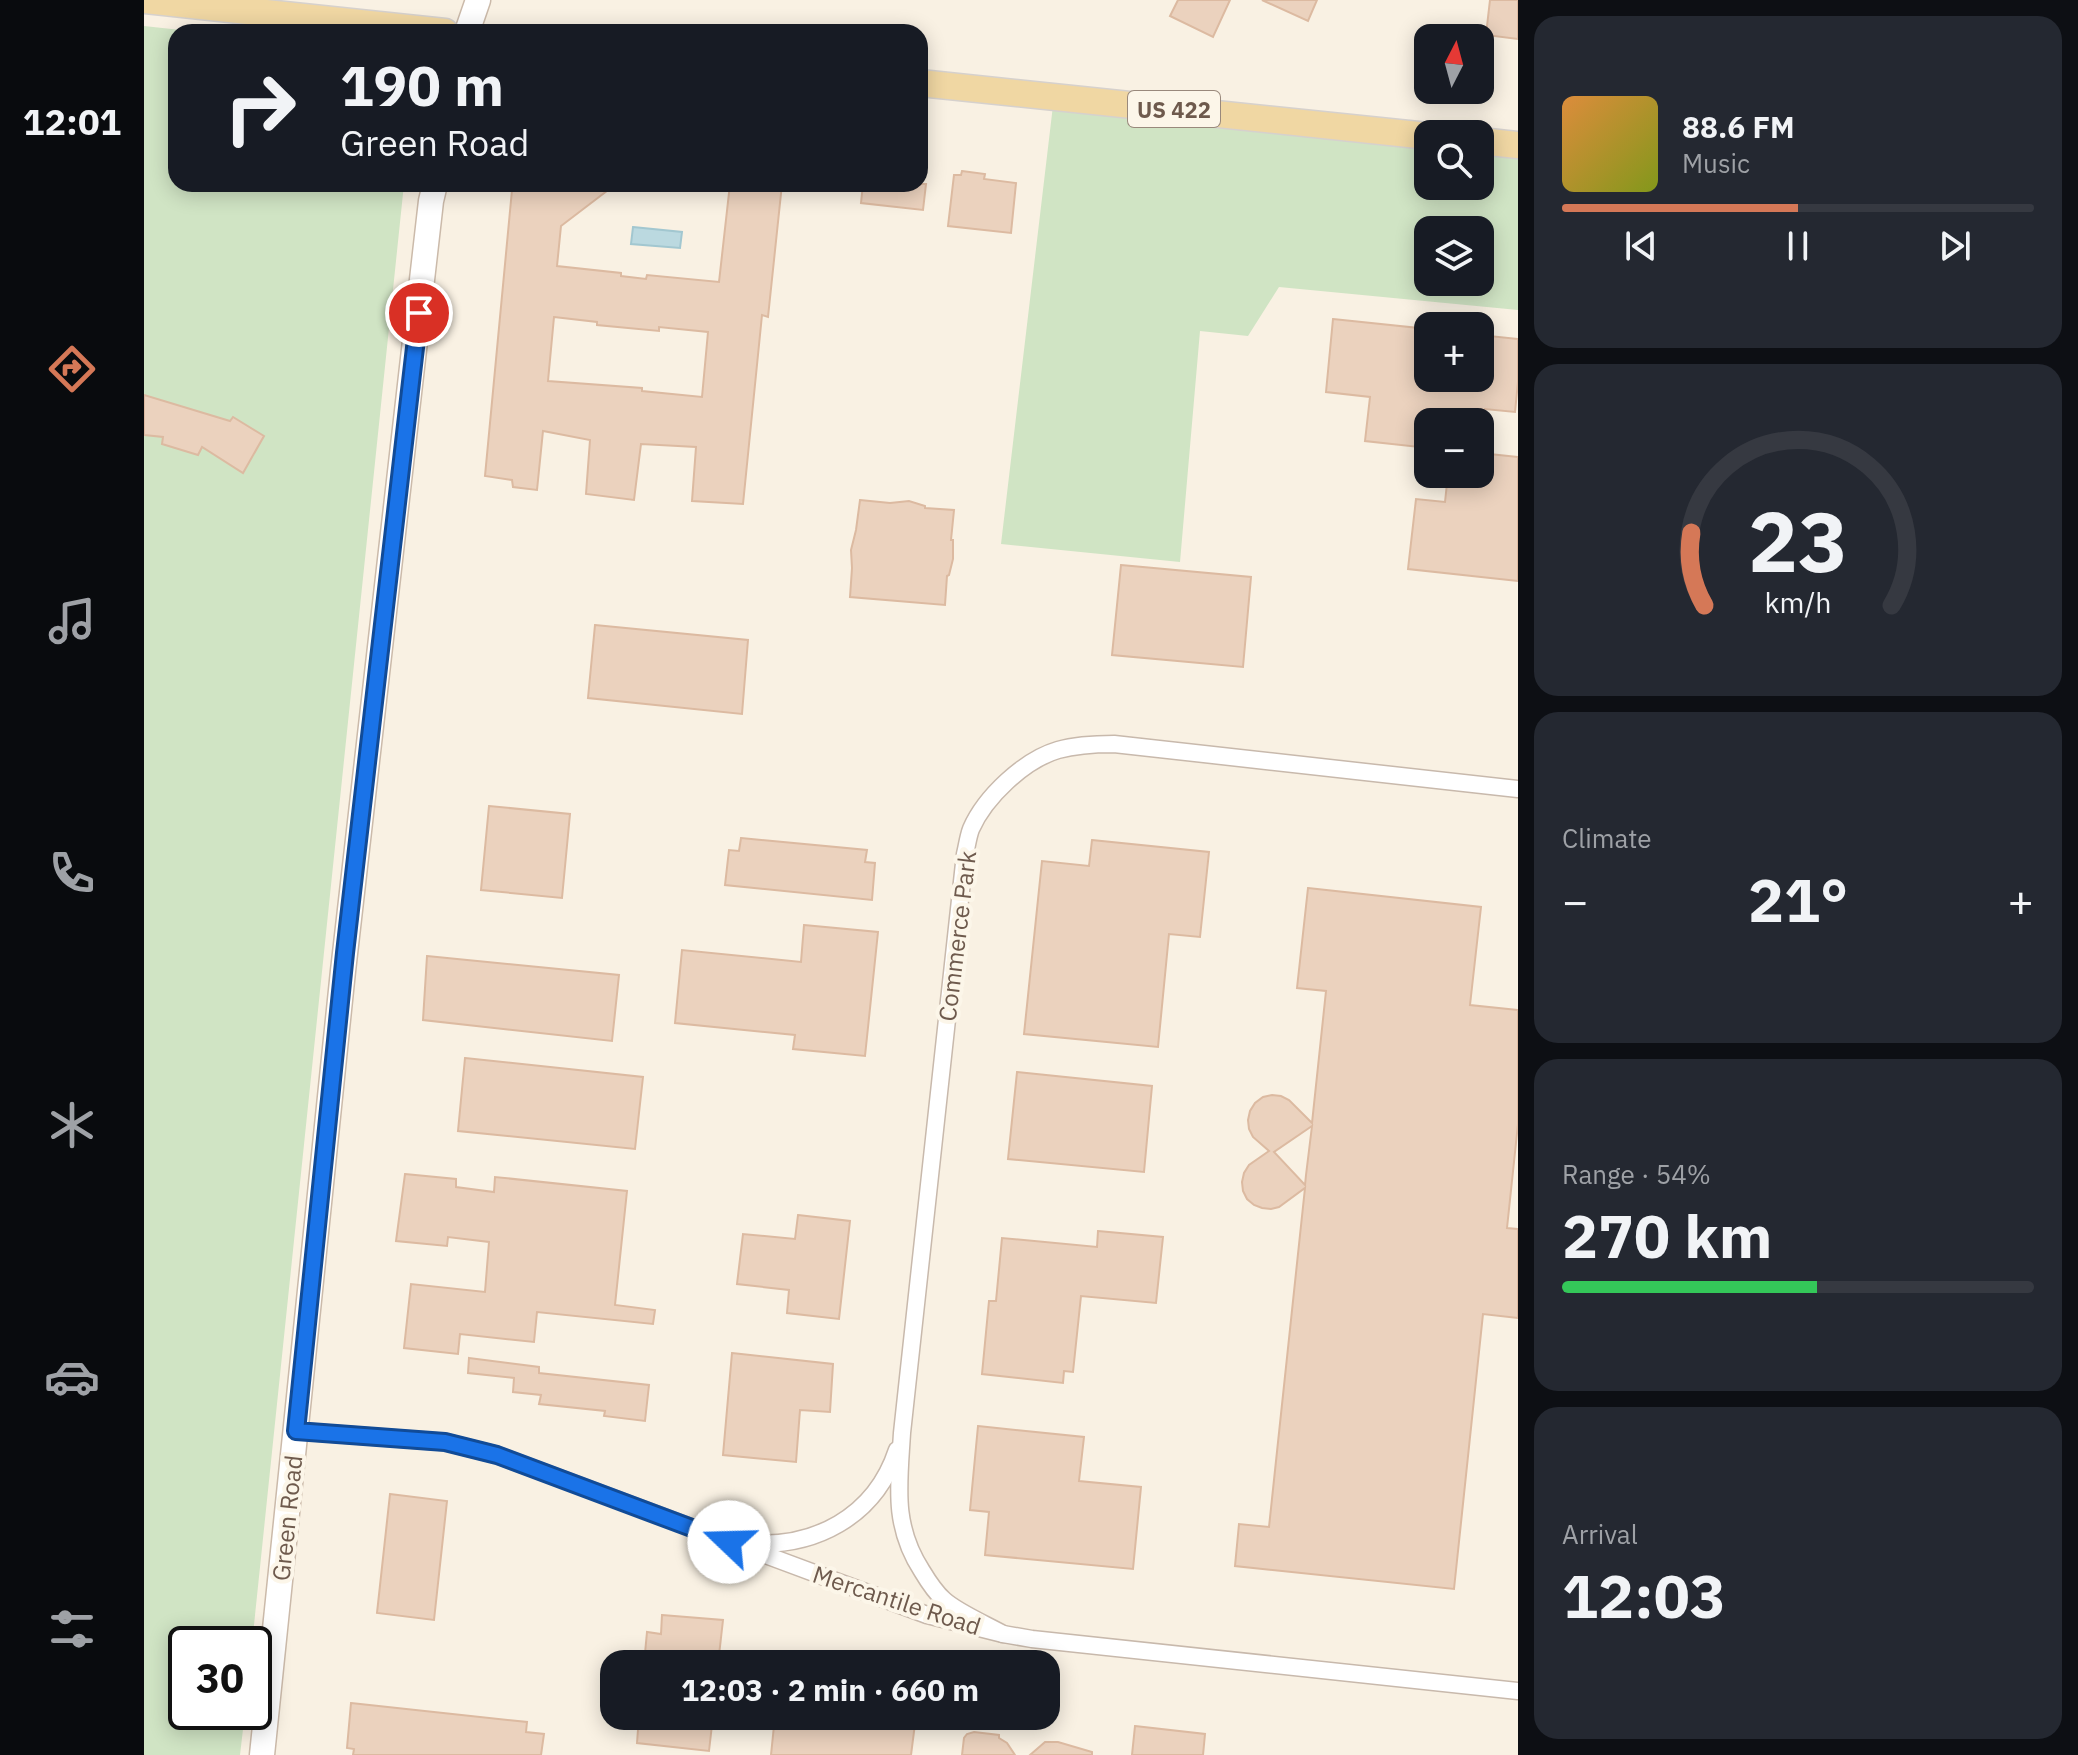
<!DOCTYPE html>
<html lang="en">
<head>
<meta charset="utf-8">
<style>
  body { margin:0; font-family:"IBM Plex Sans",sans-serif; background:#242831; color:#f1f3f6; height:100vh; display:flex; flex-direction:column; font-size:30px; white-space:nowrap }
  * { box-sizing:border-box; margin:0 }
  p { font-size:26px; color:#9ea1a6 }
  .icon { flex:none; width:44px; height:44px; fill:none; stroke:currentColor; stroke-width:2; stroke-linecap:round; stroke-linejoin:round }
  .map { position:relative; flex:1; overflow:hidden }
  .sheet { display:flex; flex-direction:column; gap:16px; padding:16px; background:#0d0f14; width:560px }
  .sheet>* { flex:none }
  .hud { position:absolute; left:24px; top:24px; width:760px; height:168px; border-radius:24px; box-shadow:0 4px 20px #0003; background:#171b24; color:#f1f3f6; overflow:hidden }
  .needle { width:52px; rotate:6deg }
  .buttons { position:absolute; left:1270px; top:24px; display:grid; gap:16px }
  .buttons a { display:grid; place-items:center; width:80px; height:80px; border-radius:16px; background:#171b24; box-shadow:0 4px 20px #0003; font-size:40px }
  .speed { position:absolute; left:24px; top:1626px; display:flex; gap:16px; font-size:40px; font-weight:700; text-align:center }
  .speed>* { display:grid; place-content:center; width:104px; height:104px; border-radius:50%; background:#171b24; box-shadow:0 4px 20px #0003; line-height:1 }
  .speed .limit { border:4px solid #111; border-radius:12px; background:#fff; color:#111 }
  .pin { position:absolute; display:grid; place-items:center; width:68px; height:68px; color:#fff; margin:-34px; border:4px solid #fff; border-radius:50%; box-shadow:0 2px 8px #0007 }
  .me { position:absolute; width:88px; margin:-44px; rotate:291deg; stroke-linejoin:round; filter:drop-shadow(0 0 6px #0008) }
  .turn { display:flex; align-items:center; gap:28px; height:168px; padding:0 40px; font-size:36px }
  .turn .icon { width:104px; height:104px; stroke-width:2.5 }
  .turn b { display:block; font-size:56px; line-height:68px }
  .big { font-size:60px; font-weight:700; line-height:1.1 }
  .sheet .widget { flex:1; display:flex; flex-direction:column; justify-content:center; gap:12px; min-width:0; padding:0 28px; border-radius:24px; background:#242831 }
  .sheet .dial { align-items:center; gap:0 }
  .dial svg { height:208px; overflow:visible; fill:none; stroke:#363941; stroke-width:7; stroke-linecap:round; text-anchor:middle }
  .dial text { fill:#f1f3f6; stroke:none }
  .song { display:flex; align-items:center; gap:24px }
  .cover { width:96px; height:96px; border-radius:12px; background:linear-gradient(135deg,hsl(30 70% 55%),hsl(70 70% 35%)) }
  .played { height:8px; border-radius:4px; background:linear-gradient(90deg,#d57857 50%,#363941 50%) }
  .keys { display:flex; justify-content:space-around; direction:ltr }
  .heat { display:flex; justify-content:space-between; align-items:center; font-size:44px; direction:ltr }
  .charge { height:12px; border-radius:6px; background:linear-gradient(90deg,#34c759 54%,#363941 0) }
  .trip { position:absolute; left:456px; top:1650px; width:460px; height:80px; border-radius:24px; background:#171b24; box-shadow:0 4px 20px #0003; font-weight:700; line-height:80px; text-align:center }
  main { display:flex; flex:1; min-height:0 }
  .tab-bar { display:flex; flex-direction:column; width:144px; justify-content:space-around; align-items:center; background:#090b0e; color:#9ea1a6 }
  .tab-bar .icon { width:56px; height:56px }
  .tab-bar .current { color:#d57857 }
  .tab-bar b { font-size:36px; color:#f1f3f6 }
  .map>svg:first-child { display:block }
  .green { fill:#d0e4c4; fill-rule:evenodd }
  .water { fill:#bbd9e0; stroke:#a2c7d0; stroke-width:2 }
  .building { fill:#ebd2be; stroke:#dcbaa1; stroke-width:2; fill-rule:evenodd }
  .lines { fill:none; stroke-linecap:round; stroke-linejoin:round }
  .minor-casing { stroke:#c8b9ac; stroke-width:19 }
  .secondary-casing { stroke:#cbbaaa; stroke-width:27 }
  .primary-casing { stroke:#d6d1cd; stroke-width:29 }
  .minor { stroke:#fff; stroke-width:16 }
  .secondary { stroke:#fff; stroke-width:24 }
  .primary { stroke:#f0d7a3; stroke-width:26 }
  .route-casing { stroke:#114b97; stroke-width:20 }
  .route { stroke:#1a73e8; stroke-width:14 }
  .labels { text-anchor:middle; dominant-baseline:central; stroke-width:8; stroke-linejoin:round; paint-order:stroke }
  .shield { fill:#fcf6e9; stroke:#99897c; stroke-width:2 }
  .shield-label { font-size:22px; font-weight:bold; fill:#6e5a4d }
  .street-label { font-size:24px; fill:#6e5a4d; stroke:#fcf6e9 }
</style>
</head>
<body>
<main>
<nav class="tab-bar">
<b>12:01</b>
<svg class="icon current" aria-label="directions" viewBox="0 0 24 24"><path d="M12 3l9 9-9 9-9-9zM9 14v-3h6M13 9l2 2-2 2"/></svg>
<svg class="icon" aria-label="music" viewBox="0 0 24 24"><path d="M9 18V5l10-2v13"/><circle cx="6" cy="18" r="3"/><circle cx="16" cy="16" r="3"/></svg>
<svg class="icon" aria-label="phone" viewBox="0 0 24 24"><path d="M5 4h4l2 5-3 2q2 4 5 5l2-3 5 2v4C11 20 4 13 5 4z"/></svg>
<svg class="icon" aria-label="climate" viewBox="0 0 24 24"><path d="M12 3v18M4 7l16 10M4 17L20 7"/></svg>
<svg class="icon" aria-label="car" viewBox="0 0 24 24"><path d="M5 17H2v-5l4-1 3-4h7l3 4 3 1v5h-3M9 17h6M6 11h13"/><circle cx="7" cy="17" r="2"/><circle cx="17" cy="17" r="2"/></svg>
<svg class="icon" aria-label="filters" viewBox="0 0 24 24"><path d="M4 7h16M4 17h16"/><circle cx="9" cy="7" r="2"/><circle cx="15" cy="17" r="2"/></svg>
</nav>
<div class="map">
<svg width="1374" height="1755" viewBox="0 0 1374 1755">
  <rect width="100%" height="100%" fill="#f9f1e3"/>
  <!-- green -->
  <g class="green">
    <polygon points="0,26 55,32 32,32 32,184 260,184 108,1644 42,1644 42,1712 101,1712 96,1755 0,1755"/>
    <path d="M 910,97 L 1284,136 L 1284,186 L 1336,186 L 1336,141 L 1374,145 L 1374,310 L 1135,287 L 1104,336 L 1056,331 L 1036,562 L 857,544 ZM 1284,230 L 1336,230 L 1336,282 L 1284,282 Z"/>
  </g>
  <!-- water -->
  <polygon class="water" points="489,227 538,232 536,248 487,244"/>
  <!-- building -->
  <g class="building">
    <polygon points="1034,0 1086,0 1069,37 1026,16"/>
    <polygon points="1118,0 1173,0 1164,21"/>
    <polygon points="1346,0 1374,0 1374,39 1342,35"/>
    <polygon points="818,171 841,174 840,179 872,183 867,233 804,226 810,175 817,175"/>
    <path d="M 393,184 L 472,184 L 417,226 L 413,266 L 477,273 L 477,276 L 502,279 L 503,275 L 575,282 L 586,184 L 638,184 L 624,317 L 618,315 L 599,504 L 548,501 L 552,447 L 497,444 L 490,500 L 442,494 L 446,440 L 399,431 L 393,490 L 369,487 L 368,480 L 341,476 L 368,190 L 389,191 ZM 410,317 L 453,322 L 453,325 L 515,331 L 515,327 L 564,332 L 558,397 L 498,391 L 498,388 L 404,381 Z"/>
    <polygon points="719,184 782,184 779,210 717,203"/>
    <polygon points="1189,319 1284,329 1284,378 1336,378 1336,335 1374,339 1374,382 1371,412 1341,409 1340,422 1284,422 1284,448 1221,441 1226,397 1182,392"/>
    <polygon points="0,395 86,421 89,417 120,436 99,473 58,447 54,455 18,444 19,437 0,435"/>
    <polygon points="1336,453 1374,457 1374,581 1264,569 1272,499 1301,502 1304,474 1336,474"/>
    <polygon points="716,500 746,503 765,501 781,506 781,508 810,510 807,540 809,540 809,559 805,575 803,576 801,605 706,597 708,568 707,550 712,530"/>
    <polygon points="977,565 1107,577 1099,667 968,655"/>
    <polygon points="451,625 604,640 598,714 444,698"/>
    <polygon points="345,806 426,814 418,898 337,890"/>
    <polygon points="597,838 723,850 721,862 731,863 728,900 581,885 585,850 595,851"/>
    <polygon points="948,840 1065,852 1056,937 1025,934 1014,1047 880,1034 898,861 945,866"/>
    <path d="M 1164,888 L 1337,907 L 1326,1005 L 1374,1010 L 1374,1124 L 1363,1228 L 1374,1229 L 1374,1318 L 1339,1314 L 1310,1589 L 1091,1566 L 1095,1524 L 1125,1527 L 1161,1188 L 1135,1207 L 1127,1209 L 1118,1208 L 1110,1205 L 1103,1199 L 1099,1191 L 1098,1182 L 1100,1173 L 1105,1165 L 1125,1151 L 1109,1137 L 1105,1129 L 1104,1120 L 1106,1111 L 1111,1103 L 1119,1097 L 1128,1095 L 1137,1096 L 1145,1100 L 1168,1123 L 1182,991 L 1153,988 ZM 1168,1126 L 1162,1175 L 1161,1185 L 1130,1152 Z"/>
    <polygon points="660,925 734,932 721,1056 649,1049 651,1035 531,1023 538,950 657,962"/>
    <polygon points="283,956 475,975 468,1041 279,1020"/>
    <polygon points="321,1058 499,1077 491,1149 314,1131"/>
    <polygon points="873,1072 1008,1086 1000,1172 864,1159"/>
    <polygon points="261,1174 312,1179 312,1187 350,1192 351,1177 483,1191 471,1305 511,1310 509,1324 393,1312 390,1342 316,1334 314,1354 260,1348 267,1284 341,1292 345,1242 304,1237 303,1246 252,1241"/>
    <polygon points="654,1215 706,1221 695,1319 643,1313 645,1290 593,1284 599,1234 651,1239"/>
    <polygon points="954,1231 1019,1237 1012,1303 937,1296 929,1372 920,1371 919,1383 838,1374 845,1301 852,1301 858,1238 953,1247"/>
    <polygon points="588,1353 689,1364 686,1412 656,1410 652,1462 579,1455"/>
    <polygon points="325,1358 395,1367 395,1373 505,1385 501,1421 460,1416 461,1411 395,1404 397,1395 369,1392 370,1378 324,1373"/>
    <polygon points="834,1426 940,1437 935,1481 997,1487 989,1569 841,1555 845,1512 826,1510"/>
    <polygon points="246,1494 303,1501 290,1620 233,1613"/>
    <polygon points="518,1615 579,1620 574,1664 500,1664 503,1632 517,1634"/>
    <polygon points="623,1651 661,1655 661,1664 622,1664"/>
    <polygon points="207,1703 383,1722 382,1732 400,1734 397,1755 209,1755 210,1749 203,1748"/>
    <polygon points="495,1716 569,1716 565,1751 493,1743"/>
    <polygon points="631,1716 772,1716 767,1755 627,1755"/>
    <polygon points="991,1726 1061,1734 1059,1755 988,1755"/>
    <polygon points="830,1732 855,1735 855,1738 863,1743 871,1755 818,1755 820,1738 823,1734"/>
    <polygon points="901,1742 914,1742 948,1752 948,1755 886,1755"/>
  </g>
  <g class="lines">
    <!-- minor casing -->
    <g class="minor-casing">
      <g id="minor">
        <polyline points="152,1431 301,1442 353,1455 783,1615 859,1634 888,1639 1374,1691"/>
        <path d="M 602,1543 C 670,1549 731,1517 753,1450"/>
        <path d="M 859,1634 C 843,1625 813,1612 800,1600 C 791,1592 784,1581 778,1571 C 748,1525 755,1484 758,1433 L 821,854 C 823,846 824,837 827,829 C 841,797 880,760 914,750 C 932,745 951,744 970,744 L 1374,789"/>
      </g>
    </g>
    <!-- secondary casing -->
    <g class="secondary-casing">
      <g id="secondary">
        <polyline points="323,32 334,0"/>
        <polyline points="118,1755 199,971 287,201 291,184"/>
      </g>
    </g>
    <!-- primary casing -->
    <g class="primary-casing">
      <g id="primary">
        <polyline points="0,0 301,32"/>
        <polyline points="776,83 1284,136"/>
        <polyline points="1336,141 1374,145"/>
      </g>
    </g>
    <!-- minor -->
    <use href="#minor" class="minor"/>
    <!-- secondary -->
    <use href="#secondary" class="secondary"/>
    <!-- primary -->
    <use href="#primary" class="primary"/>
  </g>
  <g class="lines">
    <!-- route casing -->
    <g class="route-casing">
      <polyline id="route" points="275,313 201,953 152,1431 301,1442 353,1455 585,1542"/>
    </g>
    <!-- route -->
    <use href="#route" class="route"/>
  </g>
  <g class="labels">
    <!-- shield labels -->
    <rect class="shield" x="984" y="91" width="92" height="36" rx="6"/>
    <g class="shield-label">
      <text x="1030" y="109">US 422</text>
    </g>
    <!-- street labels -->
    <g class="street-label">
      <text transform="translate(813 936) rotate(-83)">Commerce Park</text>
      <text transform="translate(143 1518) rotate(-84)">Green Road</text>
      <text transform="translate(753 1600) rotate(18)">Mercantile Road</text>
    </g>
  </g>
</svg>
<div class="buttons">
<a><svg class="needle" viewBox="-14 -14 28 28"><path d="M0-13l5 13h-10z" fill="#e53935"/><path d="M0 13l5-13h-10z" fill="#9ea1a6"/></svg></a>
<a><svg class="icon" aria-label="search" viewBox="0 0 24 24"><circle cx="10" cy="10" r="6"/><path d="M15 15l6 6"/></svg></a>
<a><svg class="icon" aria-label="layers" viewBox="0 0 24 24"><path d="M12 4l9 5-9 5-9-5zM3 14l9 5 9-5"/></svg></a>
<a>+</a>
<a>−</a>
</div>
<div class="speed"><div class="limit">30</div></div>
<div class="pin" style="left:275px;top:313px;background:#d93025"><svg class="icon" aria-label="arrive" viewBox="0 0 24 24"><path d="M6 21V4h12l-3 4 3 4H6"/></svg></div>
<svg class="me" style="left:585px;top:1542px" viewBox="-20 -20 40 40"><circle r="19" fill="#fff"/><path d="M0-13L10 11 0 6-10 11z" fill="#1a73e8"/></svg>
<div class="trip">12:03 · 2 min · 660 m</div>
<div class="hud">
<div class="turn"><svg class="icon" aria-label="right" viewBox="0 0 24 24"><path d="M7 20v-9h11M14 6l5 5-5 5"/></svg><div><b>190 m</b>Green Road</div></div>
</div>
</div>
<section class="sheet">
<div class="widget">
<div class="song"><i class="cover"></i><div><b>88.6 FM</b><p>Music</p></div></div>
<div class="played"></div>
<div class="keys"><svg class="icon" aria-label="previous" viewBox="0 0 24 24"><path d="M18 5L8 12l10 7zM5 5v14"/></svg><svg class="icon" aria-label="pause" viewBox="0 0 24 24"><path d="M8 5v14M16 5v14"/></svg><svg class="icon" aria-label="next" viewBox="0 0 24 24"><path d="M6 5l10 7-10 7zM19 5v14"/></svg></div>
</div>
<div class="widget dial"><svg viewBox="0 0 100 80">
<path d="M14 69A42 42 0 1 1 86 69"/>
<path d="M14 69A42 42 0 0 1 9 41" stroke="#d57857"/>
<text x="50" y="56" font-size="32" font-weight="700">23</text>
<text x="50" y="72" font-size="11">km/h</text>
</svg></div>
<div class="widget"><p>Climate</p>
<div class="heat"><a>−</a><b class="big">21°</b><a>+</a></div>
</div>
<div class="widget"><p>Range · 54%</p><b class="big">270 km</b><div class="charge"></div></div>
<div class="widget"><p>Arrival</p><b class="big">12:03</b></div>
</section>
</main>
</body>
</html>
